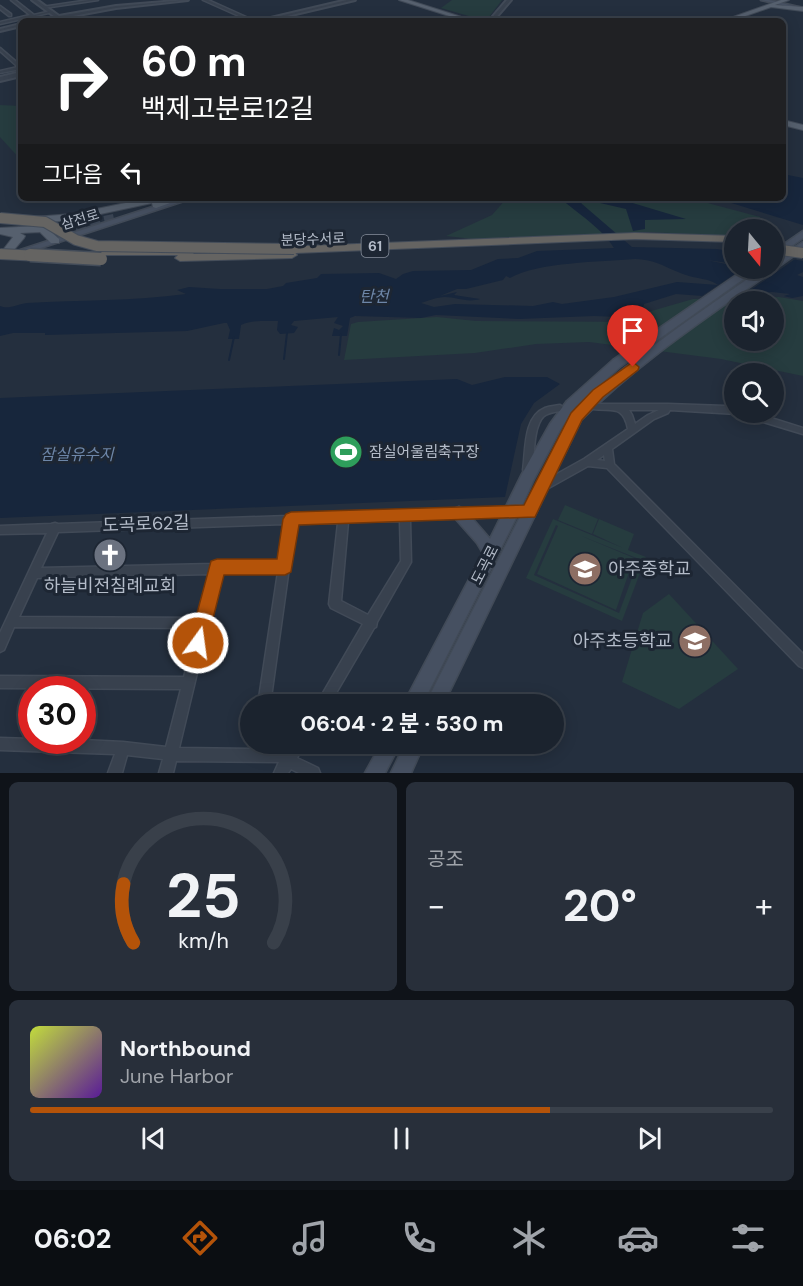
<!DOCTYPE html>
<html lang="ko">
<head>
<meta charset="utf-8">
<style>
  body { margin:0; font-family:"DM Sans","Noto Sans KR",sans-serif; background:#282f3a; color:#f1f3f6; height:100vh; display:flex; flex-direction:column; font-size:22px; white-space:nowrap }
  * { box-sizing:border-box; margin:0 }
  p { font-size:20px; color:#a0a4aa }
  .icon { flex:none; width:33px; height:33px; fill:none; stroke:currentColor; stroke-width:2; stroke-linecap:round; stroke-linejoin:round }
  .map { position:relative; height:773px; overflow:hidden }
  .panel { display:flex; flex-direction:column; gap:9px; padding:9px; background:#0f1319; flex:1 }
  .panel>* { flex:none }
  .banner { position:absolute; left:18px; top:18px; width:768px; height:183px; border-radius:9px; box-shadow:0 3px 15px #0003,0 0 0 2px #39404a; background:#202124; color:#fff; overflow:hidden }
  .needle { width:39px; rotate:162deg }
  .controls { position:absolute; left:724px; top:219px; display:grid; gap:12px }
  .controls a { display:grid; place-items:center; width:60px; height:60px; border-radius:50%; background:#1b232e; box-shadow:0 3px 15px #0003,0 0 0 2px #39404a; font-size:30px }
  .speed { position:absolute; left:18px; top:676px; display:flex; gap:12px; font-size:30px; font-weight:700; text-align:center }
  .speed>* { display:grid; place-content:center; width:78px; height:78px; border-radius:50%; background:#1b232e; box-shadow:0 3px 15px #0003,0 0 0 2px #39404a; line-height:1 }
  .speed .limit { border:9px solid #d22; background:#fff; color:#111 }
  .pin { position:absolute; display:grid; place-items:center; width:51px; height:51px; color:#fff; margin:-62px -26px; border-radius:50% 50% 50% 0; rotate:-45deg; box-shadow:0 0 6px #0007 }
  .pin .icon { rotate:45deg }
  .me { position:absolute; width:66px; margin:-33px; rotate:14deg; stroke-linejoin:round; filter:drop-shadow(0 0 4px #0008) }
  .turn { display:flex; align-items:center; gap:21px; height:126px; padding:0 24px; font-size:27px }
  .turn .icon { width:78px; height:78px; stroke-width:2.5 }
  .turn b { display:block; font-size:42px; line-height:51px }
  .then { display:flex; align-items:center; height:57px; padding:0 24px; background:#0003; gap:12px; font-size:22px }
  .big { font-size:45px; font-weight:700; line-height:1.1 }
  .panel .card { flex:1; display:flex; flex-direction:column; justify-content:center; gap:9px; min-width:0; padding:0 21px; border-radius:9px; background:#282f3a }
  .panel .dial { align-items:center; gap:0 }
  .dial svg { height:156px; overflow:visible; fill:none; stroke:#39404a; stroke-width:7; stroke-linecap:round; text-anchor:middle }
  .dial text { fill:#f1f3f6; stroke:none }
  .song { display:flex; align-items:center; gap:18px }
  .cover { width:72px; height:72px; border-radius:9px; background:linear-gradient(135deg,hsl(70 70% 55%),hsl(270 70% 35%)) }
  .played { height:6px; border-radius:3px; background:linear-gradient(90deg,#b45309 70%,#39404a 70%) }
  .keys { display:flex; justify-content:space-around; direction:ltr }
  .heat { display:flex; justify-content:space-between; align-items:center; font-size:33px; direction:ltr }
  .panel .tiles { flex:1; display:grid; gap:9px; grid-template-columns:1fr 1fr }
  .card:last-child { grid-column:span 2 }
  .trip { position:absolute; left:240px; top:694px; width:324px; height:60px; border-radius:30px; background:#1b232e; box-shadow:0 3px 15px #0003,0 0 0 2px #39404a; font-weight:700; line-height:60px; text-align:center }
  .menu { display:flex; height:96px; justify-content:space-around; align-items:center; background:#0b0e12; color:#a0a4aa }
  .menu .icon { width:42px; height:42px }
  .menu .selected { color:#b45309 }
  .menu b { font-size:27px; color:#f1f3f6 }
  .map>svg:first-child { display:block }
  .green { fill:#263c3f; fill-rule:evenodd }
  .water { fill:#17263c; fill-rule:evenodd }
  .pier { fill:#242f3e }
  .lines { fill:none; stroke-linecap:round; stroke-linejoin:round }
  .stream { stroke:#17263c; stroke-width:2 }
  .primary-tunnel { stroke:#3a4453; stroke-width:10; stroke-dasharray:10 4.5; stroke-linecap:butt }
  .minor-casing { stroke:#414a57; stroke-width:3 }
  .tertiary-casing { stroke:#414a57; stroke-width:4 }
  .secondary-casing { stroke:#414a57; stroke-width:3 }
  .primary-casing { stroke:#414a57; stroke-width:2 }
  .trunk-casing { stroke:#434c59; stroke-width:2 }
  .minor { fill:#38414e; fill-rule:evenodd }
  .tertiary { fill:#38414e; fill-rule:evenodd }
  .secondary { fill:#465061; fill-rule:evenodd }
  .primary { fill:#56606e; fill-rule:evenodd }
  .trunk { fill:#656462; fill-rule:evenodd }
  .trunk-bridge-far1-casing { stroke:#434c59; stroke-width:12; stroke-linecap:butt }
  .trunk-bridge-casing { stroke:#434c59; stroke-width:15; stroke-linecap:butt }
  .trunk-bridge-far1 { stroke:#656462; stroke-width:10 }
  .trunk-bridge { stroke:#656462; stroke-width:12 }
  .route { fill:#b45309; stroke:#753606; stroke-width:1.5 }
  .labels { text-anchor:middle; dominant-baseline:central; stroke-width:6; stroke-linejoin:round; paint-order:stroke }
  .far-street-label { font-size:14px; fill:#b4bcc9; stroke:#1d2633 }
  .shield { fill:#1d2633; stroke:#878f9c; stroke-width:1.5 }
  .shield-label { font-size:14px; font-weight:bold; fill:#b4bcc9 }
  .poi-label { font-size:15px; fill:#b4bcc9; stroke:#1d2633; text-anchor:start }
  .street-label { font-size:15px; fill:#b4bcc9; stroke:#1d2633 }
  .water-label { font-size:16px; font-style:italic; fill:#6d86a8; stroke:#1d2633 }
  .near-street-label { font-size:18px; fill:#b4bcc9; stroke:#1d2633 }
  .near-poi-label { font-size:18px; fill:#b4bcc9; stroke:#1d2633; text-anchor:start }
</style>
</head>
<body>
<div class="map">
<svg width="803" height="773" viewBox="0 0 803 773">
  <rect width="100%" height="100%" fill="#242f3e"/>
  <!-- green -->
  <g class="green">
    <polygon points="452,0 502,0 486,21 441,8"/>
    <polygon points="0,105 21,106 21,160 0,137"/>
    <polygon points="507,198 689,198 760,217 761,229 735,230 735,236 648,232 473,239 446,236 492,215"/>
    <path d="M 779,297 L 803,301 L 803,376 L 721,359 L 589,342 L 536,344 L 475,353 L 344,360 L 351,324 L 358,322 L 437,317 L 476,321 L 644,322 L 649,320 L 648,312 L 693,299 ZM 735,302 L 774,302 L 774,340 L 735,340 Z"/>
    <polygon points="565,505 598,519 592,534 558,520"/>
    <path d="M 553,519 L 623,548 L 593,534 L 599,519 L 634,534 L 628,550 L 646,557 L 622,621 L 526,578 ZM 556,525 L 558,526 L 537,574 L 616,610 L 634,558 L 579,535 L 639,559 L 619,613 L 534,575 Z"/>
    <polygon points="669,594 738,669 679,709 622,682 643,613"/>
  </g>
  <!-- water -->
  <g class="water">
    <polygon points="783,174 803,178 803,225 715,198 783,198"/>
    <path d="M 560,198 L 578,198 L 582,204 L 632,247 L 717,249 L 735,252 L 735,264 L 707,260 L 735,266 L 735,268 L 774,268 L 774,256 L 803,261 L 803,272 L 797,275 L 803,277 L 803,296 L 792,298 L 784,296 L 790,294 L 772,292 L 703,296 L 676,294 L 644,304 L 641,318 L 594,316 L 519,319 L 436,315 L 421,318 L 355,316 L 350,318 L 347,336 L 332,336 L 334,328 L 339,330 L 343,326 L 334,323 L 338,317 L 294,321 L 291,325 L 298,327 L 294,333 L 280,334 L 277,330 L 278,321 C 265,321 252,320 241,325 L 239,339 L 228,339 L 230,330 L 227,323 L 224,323 L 187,331 L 45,335 L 45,333 L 13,333 L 0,336 L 0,306 C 9,310 17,304 27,303 C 80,300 133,301 186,294 L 177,290 L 189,287 L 220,289 L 267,289 L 283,286 L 286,283 L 317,278 L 321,274 L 379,273 L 396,279 L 403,274 L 413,271 L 471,270 L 498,259 L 518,258 L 537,251 L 614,248 C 604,230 576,212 560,198 ZM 635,259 C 659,260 665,268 686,275 C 696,279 709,278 718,285 L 677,282 L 614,297 L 562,304 L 553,302 L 533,306 L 455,304 L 434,307 L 421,303 C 427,301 438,297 445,297 C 456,297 467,303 480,299 L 454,295 L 457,292 L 440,296 L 457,289 L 466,289 L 503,280 L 506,276 L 510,278 C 538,262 600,262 635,259 Z"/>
    <polygon points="605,198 616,198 686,219 645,220 645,229 633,231 626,209 600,203"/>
    <polygon points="505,377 547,377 560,384 534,403 521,424 505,497 0,518 0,398 457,379 472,385"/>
  </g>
  <!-- pier -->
  <polygon class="pier" points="774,253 798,257 741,297 699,298 742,269 774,268"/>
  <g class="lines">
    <!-- stream -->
    <g class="stream">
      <polyline points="339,355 341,334"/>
      <polyline points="284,359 287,333"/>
      <polyline points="229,360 234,337"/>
    </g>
    <!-- primary-tunnel -->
    <polyline class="primary-tunnel" points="47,228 80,226 114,219"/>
    <!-- minor casing -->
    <g class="minor-casing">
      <g id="minor">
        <polygon points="11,0 15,0 34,15 51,11 53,12 0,24 0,22 30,15"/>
        <polygon points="89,0 98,0 44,8 42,7"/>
        <polygon points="203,0 208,0 255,21 250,21"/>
        <polygon points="0,6 11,14 11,16 9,16 0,9"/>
        <polygon points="0,48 21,66 21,69 0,73 0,71 18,67 0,51"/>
        <path d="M 596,404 L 668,404 L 725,406 L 735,408 L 735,412 L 752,412 L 803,428 L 803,434 L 737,414 L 670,410 L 668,413 L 654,419 L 612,449 L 614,464 L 803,654 L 803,668 L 799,666 L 607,468 L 588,466 L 545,490 L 542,491 L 539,490 L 537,487 L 539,484 L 584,459 L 628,429 C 623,404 612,412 593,409 L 592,407 L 593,405 ZM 629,410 L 659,410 L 648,415 L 635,424 L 632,415 ZM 604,455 L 605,461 L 597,460 Z"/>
        <path d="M 560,405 L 564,408 L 563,410 C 557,412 549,412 544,416 C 533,426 534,456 533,470 L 531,473 L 528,474 L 525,473 L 523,470 C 526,450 523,417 545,408 C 550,406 555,406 560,405 Z"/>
        <path d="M 529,508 L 532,509 L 534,512 L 532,515 L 529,516 L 410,520 L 411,562 L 377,622 L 376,627 L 374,628 L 329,705 L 316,705 L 363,624 L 331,608 L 329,604 L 338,523 L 295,524 L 270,705 L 258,705 L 278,572 L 221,573 L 179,748 L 251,749 L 252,744 L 264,744 L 264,749 L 280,749 L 286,752 L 291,744 L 304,744 L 297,758 L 318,768 L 320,773 L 299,773 L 291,769 L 288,773 L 274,773 L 279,762 L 176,761 L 173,773 L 159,773 L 163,759 L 127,755 L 122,773 L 108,773 L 115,754 L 0,750 L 0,738 L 32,739 L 32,741 L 82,740 L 123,742 L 166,747 L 181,689 L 0,688 L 0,676 L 184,677 L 196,628 L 14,627 L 4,650 L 0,652 L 0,633 L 47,533 L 0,534 L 0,526 L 51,524 L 55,523 L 58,524 L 288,516 L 291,515 L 340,514 L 344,513 L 347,514 L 401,512 L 405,511 L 408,512 ZM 400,521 L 401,561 L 368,615 L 341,601 L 348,522 ZM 285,524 L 279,562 L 221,564 L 217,562 L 213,564 L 41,568 L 58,532 ZM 210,574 L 199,618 L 19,617 L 37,578 Z"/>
      </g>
    </g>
    <!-- tertiary casing -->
    <g class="tertiary-casing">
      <g id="tertiary">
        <path d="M 32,0 L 37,0 L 59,16 L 116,6 L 188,0 L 116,8 L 62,18 L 61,20 C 55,17 43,21 36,21 L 55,17 Z"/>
        <polygon points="347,0 355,0 266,21 258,21"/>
        <polygon points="507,0 511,0 493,21 489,21"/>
        <polygon points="21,24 21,26 0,31 0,29"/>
        <polygon points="21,72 21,76 0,81 0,77"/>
      </g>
    </g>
    <!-- secondary casing -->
    <g class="secondary-casing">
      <g id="secondary">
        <polygon points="761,0 769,0 803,8 803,10"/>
        <polygon points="180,198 193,198 13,257 10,258 5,255"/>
        <polygon points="803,231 803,238 774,258 774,251"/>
        <path d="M 803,242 L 803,249 C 728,304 648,353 581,420 L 443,705 L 425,705 L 572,414 C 630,358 697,315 763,268 L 774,268 L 774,261 Z"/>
        <polygon points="747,268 759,268 621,366 575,407 560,430 534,479 519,512 422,705 403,705 483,553 477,543 454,517 452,513 454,509 459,507 464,509 490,539 522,474 550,424 567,401 613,360"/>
        <polygon points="381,744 400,744 385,773 365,773"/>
        <polygon points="405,744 424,744 411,773 391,773"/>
      </g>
    </g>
    <!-- primary casing -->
    <g class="primary-casing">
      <g id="primary">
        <polygon points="399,0 408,0 474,21 465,21"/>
        <polygon points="781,0 789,0 775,5 803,7 803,11 771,7 731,21 722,21"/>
        <polygon points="783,120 803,125 803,130 783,125"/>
        <polygon points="150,198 184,198 156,208 153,207 152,203 72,220 34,223 29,220 34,217 72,214"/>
        <polygon points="38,226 47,228 59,239 59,243 51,243 40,232 20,233 25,236 24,238 12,252 4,252 3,250 13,237 0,234 0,228"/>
      </g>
    </g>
    <!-- trunk casing -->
    <g class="trunk-casing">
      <polygon id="trunk" points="635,233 735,236 735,242 635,239 295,253 297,255 292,258 180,261 175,258 178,255 100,255 95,252 100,249 190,249 195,252 193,254 277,252 277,248 281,247"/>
    </g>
    <!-- minor -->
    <use href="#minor" class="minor"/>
    <!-- tertiary -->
    <use href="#tertiary" class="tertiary"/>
    <!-- secondary -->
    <use href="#secondary" class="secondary"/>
    <!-- primary -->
    <use href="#primary" class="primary"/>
    <!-- trunk -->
    <use href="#trunk" class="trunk"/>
    <!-- trunk-bridge-far1 casing -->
    <g class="trunk-bridge-far1-casing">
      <g id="trunk-bridge-far1">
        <polyline points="0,218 45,222 76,240 97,246 294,249"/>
        <polyline points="774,249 803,253"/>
        <polyline points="0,254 60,257"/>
      </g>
    </g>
    <!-- trunk-bridge casing -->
    <g class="trunk-bridge-casing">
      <polyline id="trunk-bridge" points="30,255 101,259"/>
    </g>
    <!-- trunk-bridge-far1 -->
    <use href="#trunk-bridge-far1" class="trunk-bridge-far1"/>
    <!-- trunk-bridge -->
    <use href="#trunk-bridge" class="trunk-bridge"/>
  </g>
  <!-- route -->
  <polygon class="route" points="633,362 639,367 638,370 603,397 582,420 535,517 299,525 291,572 285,575 224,575 205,650 198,653 191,650 189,643 211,561 217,559 277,559 283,519 286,514 291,512 524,505 571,413 593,390"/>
  <!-- icons -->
  <defs>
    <g id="stadium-disc" transform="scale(1.725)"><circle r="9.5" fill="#2e9e5b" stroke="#1d2633"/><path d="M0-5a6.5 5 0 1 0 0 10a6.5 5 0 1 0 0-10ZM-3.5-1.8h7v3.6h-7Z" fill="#fff"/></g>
    <g id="church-disc" transform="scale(1.725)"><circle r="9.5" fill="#6b7280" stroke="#1d2633"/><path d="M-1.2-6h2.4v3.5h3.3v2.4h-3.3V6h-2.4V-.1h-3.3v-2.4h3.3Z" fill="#fff"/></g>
    <g id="school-disc" transform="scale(1.725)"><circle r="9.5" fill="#8d6e63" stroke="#1d2633"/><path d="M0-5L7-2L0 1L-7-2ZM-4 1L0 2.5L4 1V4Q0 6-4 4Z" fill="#fff"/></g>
  </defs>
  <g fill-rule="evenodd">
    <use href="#stadium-disc" x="346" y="452"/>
    <use href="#church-disc" x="110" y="555"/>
    <use href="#school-disc" x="585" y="569"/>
    <use href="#school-disc" x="695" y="641"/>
  </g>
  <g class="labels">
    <!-- far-street labels -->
    <g class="far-street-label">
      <text transform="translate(80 219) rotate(-17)">삼전로</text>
      <text transform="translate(313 239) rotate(-2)">분당수서로</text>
    </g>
    <!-- shield labels -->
    <rect class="shield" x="361.5" y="235" width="27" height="22" rx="4.5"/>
    <g class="shield-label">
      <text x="375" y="246">61</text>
    </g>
    <!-- poi labels -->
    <g class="poi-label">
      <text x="369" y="452">잠실어울림축구장</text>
    </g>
    <!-- street labels -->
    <g class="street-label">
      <text transform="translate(485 565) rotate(-63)">도곡로</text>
    </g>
    <!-- water labels -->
    <g class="water-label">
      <text x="374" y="296">탄천</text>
      <text x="77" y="454">잠실유수지</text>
    </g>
    <!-- near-street labels -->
    <g class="near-street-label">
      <text transform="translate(146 524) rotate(-2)">도곡로62길</text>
    </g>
    <!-- near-poi labels -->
    <g class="near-poi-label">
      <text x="608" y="569">아주중학교</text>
      <text x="110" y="586" text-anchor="middle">하늘비전침례교회</text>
      <text x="672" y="641" text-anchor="end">아주초등학교</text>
    </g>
  </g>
</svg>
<div class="controls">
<a><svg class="needle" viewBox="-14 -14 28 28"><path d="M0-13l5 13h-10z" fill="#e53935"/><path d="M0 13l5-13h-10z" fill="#a0a4aa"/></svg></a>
<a><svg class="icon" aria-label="sound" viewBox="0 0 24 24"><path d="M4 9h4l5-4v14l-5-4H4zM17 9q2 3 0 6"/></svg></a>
<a><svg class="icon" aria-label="search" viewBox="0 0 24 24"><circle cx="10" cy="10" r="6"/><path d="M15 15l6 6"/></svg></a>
</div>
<div class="speed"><div class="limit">30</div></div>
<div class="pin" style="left:633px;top:367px;background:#d93025"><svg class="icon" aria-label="arrive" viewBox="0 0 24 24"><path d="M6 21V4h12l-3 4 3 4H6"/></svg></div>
<svg class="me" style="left:198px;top:643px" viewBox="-20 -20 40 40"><circle r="17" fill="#b45309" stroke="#fff" stroke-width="3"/><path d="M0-11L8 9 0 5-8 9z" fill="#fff"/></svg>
<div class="trip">06:04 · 2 분 · 530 m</div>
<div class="banner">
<div class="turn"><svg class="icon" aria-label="right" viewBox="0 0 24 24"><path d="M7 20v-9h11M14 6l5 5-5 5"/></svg><div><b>60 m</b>백제고분로12길</div></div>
<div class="then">그다음<svg class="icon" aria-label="left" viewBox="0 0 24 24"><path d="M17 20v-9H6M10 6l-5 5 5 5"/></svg></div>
</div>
</div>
<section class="panel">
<div class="tiles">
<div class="card dial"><svg viewBox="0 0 100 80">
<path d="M14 69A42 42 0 1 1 86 69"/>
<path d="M14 69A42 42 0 0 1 9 39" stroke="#b45309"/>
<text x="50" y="56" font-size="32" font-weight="700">25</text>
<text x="50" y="72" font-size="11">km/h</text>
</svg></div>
<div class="card"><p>공조</p>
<div class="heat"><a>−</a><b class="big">20°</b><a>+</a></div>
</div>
<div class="card">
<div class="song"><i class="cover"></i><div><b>Northbound</b><p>June Harbor</p></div></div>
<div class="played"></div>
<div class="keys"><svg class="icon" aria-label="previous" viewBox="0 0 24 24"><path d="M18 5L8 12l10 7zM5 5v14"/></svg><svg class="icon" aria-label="pause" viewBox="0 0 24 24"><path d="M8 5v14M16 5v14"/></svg><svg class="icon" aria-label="next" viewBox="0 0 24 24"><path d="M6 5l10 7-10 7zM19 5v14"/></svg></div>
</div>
</div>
</section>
<nav class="menu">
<b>06:02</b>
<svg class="icon selected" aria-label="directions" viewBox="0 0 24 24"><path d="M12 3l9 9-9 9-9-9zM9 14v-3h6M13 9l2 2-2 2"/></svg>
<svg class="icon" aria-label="music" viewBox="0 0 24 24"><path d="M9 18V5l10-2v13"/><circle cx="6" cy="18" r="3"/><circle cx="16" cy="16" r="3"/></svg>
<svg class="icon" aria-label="phone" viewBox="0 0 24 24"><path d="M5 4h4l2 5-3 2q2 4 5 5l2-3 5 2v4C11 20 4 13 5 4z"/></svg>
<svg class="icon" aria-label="climate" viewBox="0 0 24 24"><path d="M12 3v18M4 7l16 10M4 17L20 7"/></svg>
<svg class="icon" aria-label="car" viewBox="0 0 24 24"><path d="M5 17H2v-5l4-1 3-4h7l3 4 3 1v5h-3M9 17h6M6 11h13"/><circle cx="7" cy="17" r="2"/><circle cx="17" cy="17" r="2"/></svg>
<svg class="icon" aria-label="filters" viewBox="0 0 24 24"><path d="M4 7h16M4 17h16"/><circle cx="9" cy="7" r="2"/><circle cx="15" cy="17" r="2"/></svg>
</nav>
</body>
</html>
